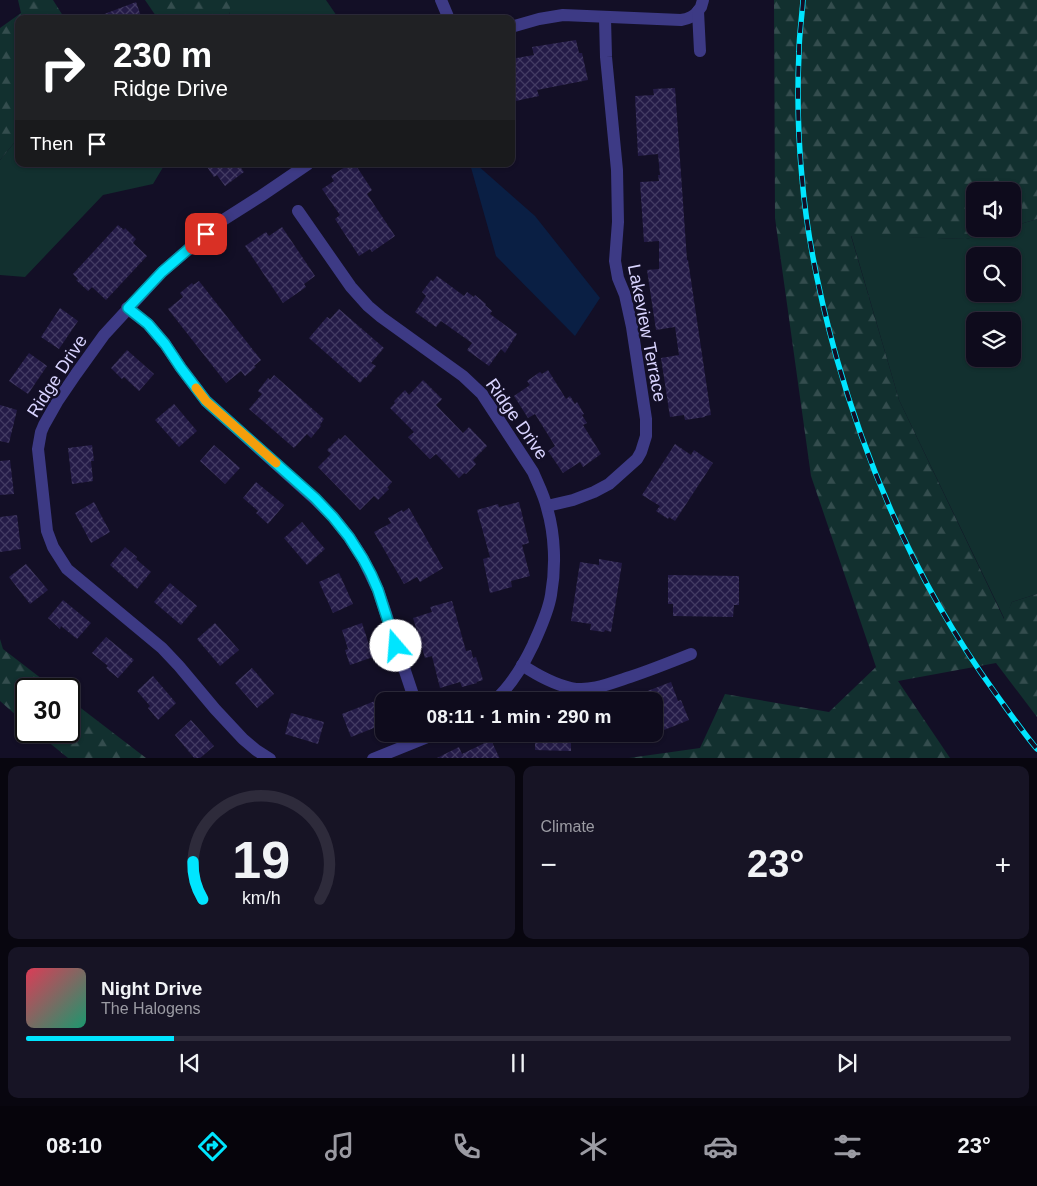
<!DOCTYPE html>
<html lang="en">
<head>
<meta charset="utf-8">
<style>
  body { margin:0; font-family:Arial,sans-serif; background:#171425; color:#f1f3f6; height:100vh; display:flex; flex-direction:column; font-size:19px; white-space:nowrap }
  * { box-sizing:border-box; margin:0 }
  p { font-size:16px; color:#9b9ba3 }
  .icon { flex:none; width:28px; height:28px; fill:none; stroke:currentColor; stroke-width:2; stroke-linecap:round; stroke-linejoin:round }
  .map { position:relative; height:758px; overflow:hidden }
  .sheet { display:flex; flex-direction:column; gap:8px; padding:8px; background:#08060f; flex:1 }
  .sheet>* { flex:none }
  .guide { position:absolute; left:15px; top:15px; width:500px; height:152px; border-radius:10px; box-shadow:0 1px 4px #0004,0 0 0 1px #2e2b3b; background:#202124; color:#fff; overflow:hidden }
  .tools { position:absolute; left:966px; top:182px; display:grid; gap:10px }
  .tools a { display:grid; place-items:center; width:55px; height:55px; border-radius:10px; background:#0e0b1c; box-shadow:0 1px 4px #0004,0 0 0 1px #2e2b3b; font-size:25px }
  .speed { position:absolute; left:15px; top:678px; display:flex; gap:10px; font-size:25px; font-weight:700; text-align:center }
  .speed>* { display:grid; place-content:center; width:65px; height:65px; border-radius:50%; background:#0e0b1c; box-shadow:0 1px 4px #0004,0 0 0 1px #2e2b3b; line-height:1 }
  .speed .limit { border:2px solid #111; border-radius:8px; background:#fff; color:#111 }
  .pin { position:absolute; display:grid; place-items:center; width:42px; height:42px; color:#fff; margin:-21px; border-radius:10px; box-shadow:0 2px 8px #0006 }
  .me { position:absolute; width:55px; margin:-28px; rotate:342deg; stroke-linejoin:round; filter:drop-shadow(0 0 4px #0008) }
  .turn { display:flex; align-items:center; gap:18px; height:105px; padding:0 15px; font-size:22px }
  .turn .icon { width:65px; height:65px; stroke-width:2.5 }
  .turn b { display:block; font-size:35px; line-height:42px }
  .then { display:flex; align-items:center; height:48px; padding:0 15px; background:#0003; gap:10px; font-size:19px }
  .big { font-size:38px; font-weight:600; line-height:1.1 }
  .sheet .widget { flex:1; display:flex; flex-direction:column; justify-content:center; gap:8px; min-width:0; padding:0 18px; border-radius:10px; background:#171425 }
  .sheet .dial { align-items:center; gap:0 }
  .dial svg { height:130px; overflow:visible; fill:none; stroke:#2e2b3b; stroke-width:7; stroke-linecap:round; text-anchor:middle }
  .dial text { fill:#f1f3f6; stroke:none }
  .song { display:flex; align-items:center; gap:15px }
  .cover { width:60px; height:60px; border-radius:8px; background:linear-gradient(135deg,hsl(350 70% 55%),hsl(160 70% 35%)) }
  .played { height:5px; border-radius:2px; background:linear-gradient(90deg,#00e5ff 15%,#2e2b3b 15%) }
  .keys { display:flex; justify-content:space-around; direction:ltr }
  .heat { display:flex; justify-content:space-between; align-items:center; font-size:28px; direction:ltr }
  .sheet .tiles { flex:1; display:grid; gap:8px; grid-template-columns:1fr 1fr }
  .widget:last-child { grid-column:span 2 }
  .trip { position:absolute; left:375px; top:692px; width:288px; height:50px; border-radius:10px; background:#0e0b1c; box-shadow:0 1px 4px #0004,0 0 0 1px #2e2b3b; font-weight:600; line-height:50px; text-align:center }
  .tab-bar { display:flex; height:80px; justify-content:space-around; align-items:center; background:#06040b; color:#9b9ba3 }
  .tab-bar .icon { width:35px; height:35px }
  .tab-bar .selected { color:#00e5ff }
  .tab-bar b { font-size:22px; color:#f1f3f6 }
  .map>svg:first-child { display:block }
  .grass { fill:#12302f; fill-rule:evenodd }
  .forest { fill:url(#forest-firs) }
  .water { fill:#0a1f44 }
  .building { fill:url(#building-cross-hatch) }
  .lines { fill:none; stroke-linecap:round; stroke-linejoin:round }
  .minor { stroke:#3d3a85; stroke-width:12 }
  .rail-casing { stroke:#00e5ff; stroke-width:5.5 }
  .rail { stroke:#130f26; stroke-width:4; stroke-dasharray:11; stroke-linecap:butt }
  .route-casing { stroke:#0095a6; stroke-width:12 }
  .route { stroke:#00e5ff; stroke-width:9 }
  .slow { stroke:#f59e0b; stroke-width:9 }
  .labels { text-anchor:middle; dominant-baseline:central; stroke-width:5; stroke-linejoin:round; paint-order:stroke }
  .street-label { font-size:18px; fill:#d9d4ff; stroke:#130f26 }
</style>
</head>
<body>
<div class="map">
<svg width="1037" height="759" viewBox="0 0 1037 759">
  <defs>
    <pattern id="forest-firs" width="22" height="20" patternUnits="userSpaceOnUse" patternTransform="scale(1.25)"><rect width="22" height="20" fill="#12302f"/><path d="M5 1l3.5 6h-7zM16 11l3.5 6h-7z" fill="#344d4e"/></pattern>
    <pattern id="building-cross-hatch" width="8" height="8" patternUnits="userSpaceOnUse" patternTransform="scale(1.25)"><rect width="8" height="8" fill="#241b47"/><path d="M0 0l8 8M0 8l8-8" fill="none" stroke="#433b63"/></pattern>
  </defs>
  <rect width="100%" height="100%" fill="#130f26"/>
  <!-- grass -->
  <g class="grass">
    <polygon points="230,0 326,0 339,19 227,19 230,12"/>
    <polygon points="19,137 19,164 165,164 153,184 103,195 25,277 0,275 0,160"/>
    <path d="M 1037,219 L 1037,594 L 1012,602 L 1005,620 L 899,400 L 851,235 L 966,239 L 1004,229 L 1012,229 L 1013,226 ZM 975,256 L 1012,256 L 1012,294 L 975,294 ZM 975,321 L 1012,321 L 1012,359 L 975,359 Z"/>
  </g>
  <!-- forest -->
  <g class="forest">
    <polygon points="18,0 53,0 65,19 19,19 19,137 0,160 0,28 21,13"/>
    <polygon points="145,0 230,0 230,12 227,19 158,19"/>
    <polygon points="774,0 1037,0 1037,219 1013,226 1012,191 975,191 975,229 1004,229 966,239 851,236 899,400 1004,619 1012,602 1037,594 1037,717 996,663 898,681 950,758 629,758 700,748 725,694 829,712 876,667 811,476 775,218"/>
    <polygon points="0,639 3,649 55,689 26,689 26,724 0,701"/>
    <polygon points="69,699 146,758 68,758 35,731 69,731"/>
  </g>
  <!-- water -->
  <polygon class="water" points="470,164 476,164 535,216 600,298 575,336 496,256"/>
  <!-- building -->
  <g class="building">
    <polygon points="136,2 142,19 94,19 94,18"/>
    <polygon points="576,40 579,53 582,53 588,80 537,90 539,96 511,102 511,59 534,55 532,47"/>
    <polygon points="675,88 687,260 688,260 711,415 705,416 705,417 685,420 684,415 670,417 665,384 661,358 679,355 675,327 656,330 647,270 659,269 659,241 644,242 640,182 659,181 658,175 660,175 658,154 638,156 635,96 654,95 653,89"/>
    <polygon points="205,164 238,164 244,172 225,186 217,175 214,177"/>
    <polygon points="350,164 355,164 372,190 367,194 395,236 372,252 370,249 359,256 335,219 340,215 322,189 334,181 331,176"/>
    <polygon points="118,225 124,230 125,228 136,239 133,243 147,256 106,300 92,287 88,291 76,280 78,279 73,274"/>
    <polygon points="282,227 315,276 304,284 306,287 283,303 245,246 266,232 269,236"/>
    <polygon points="437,276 464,296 467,292 474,297 475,295 486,304 485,305 492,311 490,314 517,334 505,353 501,349 489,366 467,350 472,343 441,321 436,327 415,312 426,296 422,292 431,280 433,281"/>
    <polygon points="199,281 261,360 254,366 256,367 245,376 241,371 226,383 168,309 183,297 180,293 192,283 193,285"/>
    <polygon points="60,308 78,321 59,349 41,337"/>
    <polygon points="339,309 384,348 371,363 376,366 366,378 365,377 360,383 309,338 327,317 330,319"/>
    <polygon points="127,350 154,374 139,391 124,377 122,379 111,368"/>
    <polygon points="29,353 47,366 28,394 9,381"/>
    <polygon points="548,370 566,399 570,396 575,404 577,402 584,414 582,415 587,423 583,425 601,454 583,467 580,462 563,473 548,451 555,446 535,414 528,418 514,396 530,385 527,381 540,372 542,374"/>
    <polygon points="274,375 324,419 320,425 321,426 311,438 307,434 294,448 249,409 262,394 258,391 268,378 270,380"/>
    <polygon points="423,380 442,399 436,405 463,433 469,427 487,446 473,460 476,464 466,474 464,473 459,478 436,454 430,459 408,437 414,432 390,408 395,403 394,401 405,390 409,395"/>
    <polygon points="174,404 197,431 179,447 155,420"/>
    <polygon points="0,405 17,410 9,443 0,441"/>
    <polygon points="345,435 392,482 387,488 389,489 378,500 374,496 360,510 318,467 331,454 327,450 339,438 340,440"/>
    <polygon points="675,444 691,455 694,450 713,463 675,521 669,517 668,519 656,511 660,506 642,495"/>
    <polygon points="92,445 94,461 91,461 93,481 72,484 68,448"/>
    <polygon points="214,445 240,468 225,484 200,461"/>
    <polygon points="10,460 14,494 0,495 0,461"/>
    <polygon points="256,482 284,505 268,524 256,513 258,511 243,498"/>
    <polygon points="94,502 110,532 91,543 75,513"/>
    <polygon points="519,502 529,543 522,545 530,576 511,581 512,587 490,593 483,559 490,557 477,510 498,504 499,507"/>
    <polygon points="409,508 443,568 420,582 417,577 404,584 374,532 391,523 388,518 402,510 403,512"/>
    <polygon points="17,515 21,549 0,552 0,517"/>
    <polygon points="302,522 325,549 307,565 284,538"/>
    <polygon points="125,547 137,557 136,559 151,572 137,589 110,565"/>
    <polygon points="599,559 622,563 611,632 605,630 604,632 590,630 591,624 571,621 580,562 599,565"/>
    <polygon points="26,564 48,590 30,604 9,577"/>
    <polygon points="339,573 353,604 333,613 319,582"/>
    <polygon points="668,575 739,576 739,605 734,605 733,617 673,616 673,604 668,604"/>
    <polygon points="170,583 197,606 181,625 154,602"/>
    <polygon points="63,600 91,623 77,639 61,626 60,629 48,618"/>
    <polygon points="452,601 466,651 471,650 473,658 476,657 483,680 476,682 477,683 462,687 460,682 440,688 432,656 425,658 413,618 432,612 430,607"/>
    <polygon points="215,623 239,650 220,666 197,639"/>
    <polygon points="362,623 373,657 350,665 345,650 348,649 342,630"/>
    <polygon points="106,637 134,660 118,678 106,668 108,666 92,653"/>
    <polygon points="252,668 274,694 257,708 235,683"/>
    <polygon points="153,676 176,703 158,720 148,708 150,706 137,691"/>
    <polygon points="671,682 678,701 681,700 689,720 654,734 654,701 624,701 624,700"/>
    <polygon points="375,701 384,724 351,737 342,714"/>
    <polygon points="291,713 324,722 318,744 285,734"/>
    <polygon points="191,720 214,746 199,759 195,759 175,735"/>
    <polygon points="535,734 571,734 571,751 535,750"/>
    <polygon points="491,740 500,759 435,759 459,747 462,754"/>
  </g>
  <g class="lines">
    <!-- minor -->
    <g class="minor">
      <polyline points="441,0 449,19"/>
      <path d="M 511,27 L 539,19 L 563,15 L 681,20 C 687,19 694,17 698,11"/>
      <polyline points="700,51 698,11 701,7 703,0"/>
      <path d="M 298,211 L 351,287 L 368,306 L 381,317 L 463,376 L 482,394 L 533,472 C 538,484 544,495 547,508 C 555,535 556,567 551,595 C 548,613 540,629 533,645 C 523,666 511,686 494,701"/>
      <polyline points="127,308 148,324 165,344 181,368 206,401 315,499 333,517 349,537 363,559 378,590 415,701"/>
      <polyline points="547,506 573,500 594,492 609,484 637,459 641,452 646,436 646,419 632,327 625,295 618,278 615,261 618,222 617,170 606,57 605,18"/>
      <path d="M 522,665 C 537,675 553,684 571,688 C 591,692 611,683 630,677 C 651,670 671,662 691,654"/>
      <polyline points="270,759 256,750 243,739 215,709 179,666 162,648 67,569 53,547 47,531 38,449 41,432 44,425 57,402 76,374 104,335 162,272 220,222 261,196 308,164"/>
      <polyline points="373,759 435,734"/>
    </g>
    <!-- rail casing -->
    <g class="rail-casing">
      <path id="rail" d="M 803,0 C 802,17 799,35 799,52 C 797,94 798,136 802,178 C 807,238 820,298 836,356 C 870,477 921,591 996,694 C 1009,712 1022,731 1037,749"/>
    </g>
    <!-- rail -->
    <use href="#rail" class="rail"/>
  </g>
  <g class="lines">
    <!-- route casing -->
    <g class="route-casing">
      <polyline id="route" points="206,234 162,272 128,308 148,324 165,344 181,368 206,401 315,498 333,517 349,537 363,559 371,574 378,590 396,646"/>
    </g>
    <!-- route -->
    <use href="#route" class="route"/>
    <!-- slow -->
    <polyline class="slow" points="196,388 206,401 276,463"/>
  </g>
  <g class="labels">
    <!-- street labels -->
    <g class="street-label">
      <text transform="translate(647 333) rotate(79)">Lakeview Terrace</text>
      <text transform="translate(57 376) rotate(-57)">Ridge Drive</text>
      <text transform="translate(517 419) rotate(55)">Ridge Drive</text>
    </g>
  </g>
</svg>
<div class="tools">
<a><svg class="icon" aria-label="sound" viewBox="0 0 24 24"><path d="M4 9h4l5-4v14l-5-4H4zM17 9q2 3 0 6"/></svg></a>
<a><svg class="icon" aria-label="search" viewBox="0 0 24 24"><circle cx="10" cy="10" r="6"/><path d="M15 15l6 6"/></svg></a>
<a><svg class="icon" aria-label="layers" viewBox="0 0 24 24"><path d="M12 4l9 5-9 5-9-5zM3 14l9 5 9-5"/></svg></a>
</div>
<div class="speed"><div class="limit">30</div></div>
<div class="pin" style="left:206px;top:234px;background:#d93025"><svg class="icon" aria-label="arrive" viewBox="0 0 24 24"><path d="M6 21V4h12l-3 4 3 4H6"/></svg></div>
<svg class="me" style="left:396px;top:646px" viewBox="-20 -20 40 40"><circle r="19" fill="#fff"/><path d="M0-13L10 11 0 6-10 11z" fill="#00e5ff"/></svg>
<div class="trip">08:11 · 1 min · 290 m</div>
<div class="guide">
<div class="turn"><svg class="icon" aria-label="right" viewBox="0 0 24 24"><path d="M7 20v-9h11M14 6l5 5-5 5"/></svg><div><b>230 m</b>Ridge Drive</div></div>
<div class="then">Then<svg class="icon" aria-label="arrive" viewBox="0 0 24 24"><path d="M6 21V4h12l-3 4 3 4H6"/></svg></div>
</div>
</div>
<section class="sheet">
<div class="tiles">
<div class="widget dial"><svg viewBox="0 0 100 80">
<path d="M14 69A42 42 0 1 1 86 69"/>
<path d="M14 69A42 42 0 0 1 8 46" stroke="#00e5ff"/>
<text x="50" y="56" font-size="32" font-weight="700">19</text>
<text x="50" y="72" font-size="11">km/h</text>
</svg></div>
<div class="widget"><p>Climate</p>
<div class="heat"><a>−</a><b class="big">23°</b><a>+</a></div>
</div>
<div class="widget">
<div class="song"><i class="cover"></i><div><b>Night Drive</b><p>The Halogens</p></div></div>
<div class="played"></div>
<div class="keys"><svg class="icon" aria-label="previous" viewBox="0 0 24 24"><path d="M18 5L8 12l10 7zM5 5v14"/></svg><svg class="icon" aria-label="pause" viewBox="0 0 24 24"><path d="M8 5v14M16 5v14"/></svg><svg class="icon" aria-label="next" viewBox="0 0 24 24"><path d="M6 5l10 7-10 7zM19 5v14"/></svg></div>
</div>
</div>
</section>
<nav class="tab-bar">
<b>08:10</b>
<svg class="icon selected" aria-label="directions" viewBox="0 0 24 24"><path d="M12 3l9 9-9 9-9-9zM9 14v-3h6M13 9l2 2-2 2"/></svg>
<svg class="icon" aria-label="music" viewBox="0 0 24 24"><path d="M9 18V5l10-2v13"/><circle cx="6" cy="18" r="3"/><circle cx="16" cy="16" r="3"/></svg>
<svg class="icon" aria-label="phone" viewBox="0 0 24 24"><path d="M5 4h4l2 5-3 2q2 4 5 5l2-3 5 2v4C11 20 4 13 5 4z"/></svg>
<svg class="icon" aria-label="climate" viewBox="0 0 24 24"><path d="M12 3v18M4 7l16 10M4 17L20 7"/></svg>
<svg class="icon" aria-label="car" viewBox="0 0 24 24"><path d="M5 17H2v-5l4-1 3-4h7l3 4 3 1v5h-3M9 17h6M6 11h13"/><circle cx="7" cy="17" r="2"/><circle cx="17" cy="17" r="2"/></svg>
<svg class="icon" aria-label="filters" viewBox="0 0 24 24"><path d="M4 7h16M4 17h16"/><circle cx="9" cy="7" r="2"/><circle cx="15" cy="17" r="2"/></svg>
<b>23°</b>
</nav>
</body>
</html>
